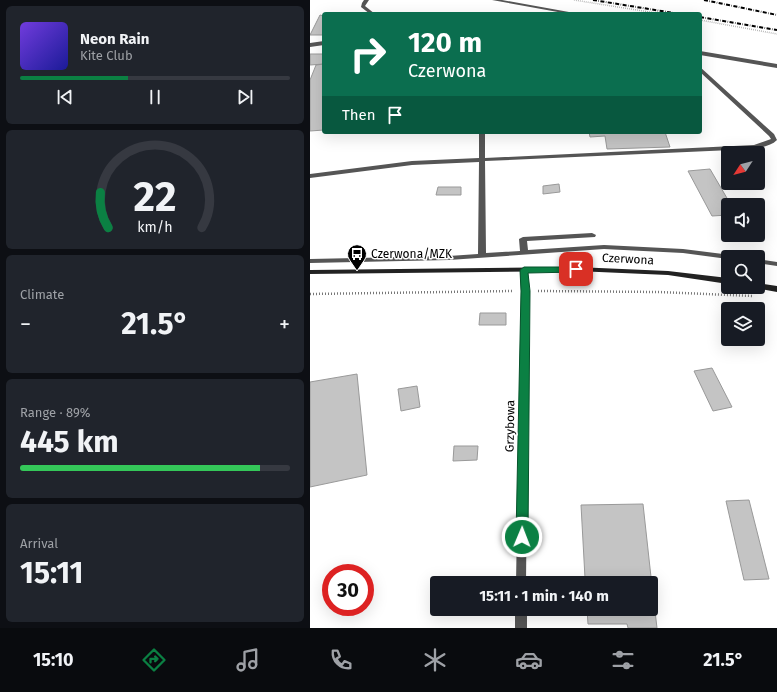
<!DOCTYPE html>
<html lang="en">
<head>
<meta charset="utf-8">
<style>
  body { margin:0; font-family:"Fira Sans",sans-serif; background:#20242c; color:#f1f3f6; height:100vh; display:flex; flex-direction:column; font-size:15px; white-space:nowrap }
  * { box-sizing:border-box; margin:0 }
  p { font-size:13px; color:#9ea1a6 }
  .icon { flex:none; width:22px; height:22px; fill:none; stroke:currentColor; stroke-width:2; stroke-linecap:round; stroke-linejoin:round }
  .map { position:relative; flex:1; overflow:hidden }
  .panel { display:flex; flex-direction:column; gap:6px; padding:6px; background:#0d0f14; width:310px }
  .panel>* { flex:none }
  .top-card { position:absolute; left:12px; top:12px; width:380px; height:122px; border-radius:4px; box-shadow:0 4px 16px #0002; background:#0b6e4f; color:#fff; overflow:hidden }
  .needle { width:26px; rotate:234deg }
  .controls { position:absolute; left:411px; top:146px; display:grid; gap:8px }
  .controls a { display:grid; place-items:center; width:44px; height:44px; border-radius:4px; background:#171b24; box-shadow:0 4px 16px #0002; font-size:20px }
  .speed { position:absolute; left:12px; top:564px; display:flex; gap:8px; font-size:20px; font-weight:700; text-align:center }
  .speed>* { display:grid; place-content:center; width:52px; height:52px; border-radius:50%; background:#171b24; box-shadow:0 4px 16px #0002; line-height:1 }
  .speed .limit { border:6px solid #d22; background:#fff; color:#111 }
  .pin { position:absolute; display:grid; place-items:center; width:34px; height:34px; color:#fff; margin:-17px; border-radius:8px; box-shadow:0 2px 6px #0006 }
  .me { position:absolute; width:44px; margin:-22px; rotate:1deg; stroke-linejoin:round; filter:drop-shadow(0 0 3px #0008) }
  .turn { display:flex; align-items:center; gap:14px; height:84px; padding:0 20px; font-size:18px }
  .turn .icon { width:52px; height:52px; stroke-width:2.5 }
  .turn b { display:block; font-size:28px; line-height:34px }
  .then { display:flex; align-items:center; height:38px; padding:0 20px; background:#0003; gap:8px; font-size:15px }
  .big { font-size:30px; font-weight:700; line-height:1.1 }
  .panel .tile { flex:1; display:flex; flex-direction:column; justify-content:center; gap:6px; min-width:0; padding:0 14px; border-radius:6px; background:#20242c }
  .panel .dial { align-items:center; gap:0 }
  .dial svg { height:104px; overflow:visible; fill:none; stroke:#363941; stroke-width:7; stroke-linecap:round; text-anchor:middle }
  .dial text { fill:#f1f3f6; stroke:none }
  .song { display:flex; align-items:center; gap:12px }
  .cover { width:48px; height:48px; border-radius:6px; background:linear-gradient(135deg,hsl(260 70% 55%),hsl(240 70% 35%)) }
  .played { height:4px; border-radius:2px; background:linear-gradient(90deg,#0b8043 40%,#363941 40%) }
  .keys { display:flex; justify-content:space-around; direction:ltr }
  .heat { display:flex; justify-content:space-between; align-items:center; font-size:22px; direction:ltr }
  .charge { height:6px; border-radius:3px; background:linear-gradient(90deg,#34c759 89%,#363941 0) }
  .trip { position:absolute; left:120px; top:576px; width:228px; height:40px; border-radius:4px; background:#171b24; box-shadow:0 4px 16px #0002; font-weight:700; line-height:40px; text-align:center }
  .tabs { display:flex; height:64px; justify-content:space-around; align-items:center; background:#090b0e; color:#9ea1a6 }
  .tabs .icon { width:28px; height:28px }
  .tabs .selected { color:#0b8043 }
  .tabs b { font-size:18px; color:#f1f3f6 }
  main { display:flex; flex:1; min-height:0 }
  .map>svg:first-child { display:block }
  .building { fill:#c4c4c4; stroke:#999 }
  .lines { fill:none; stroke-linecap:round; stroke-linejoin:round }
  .path-far1 { stroke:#777; stroke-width:1.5; stroke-dasharray:0.5 1.5; stroke-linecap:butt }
  .path { stroke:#777; stroke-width:2.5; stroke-dasharray:1 2; stroke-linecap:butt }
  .lane { fill:#555; fill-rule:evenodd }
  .street { fill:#555; fill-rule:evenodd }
  .secondary { fill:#222; fill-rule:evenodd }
  .rail { stroke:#000; stroke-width:2; stroke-dasharray:4 1.5 0.5 1.5; stroke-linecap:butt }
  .route { fill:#0b8043; stroke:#07532c }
  .labels { text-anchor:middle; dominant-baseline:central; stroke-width:3; stroke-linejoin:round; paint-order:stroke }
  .poi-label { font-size:12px; fill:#000; stroke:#fff; text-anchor:start }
  .street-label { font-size:12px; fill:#000; stroke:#fff }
</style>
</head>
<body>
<main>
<section class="panel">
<div class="tile">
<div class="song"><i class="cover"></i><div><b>Neon Rain</b><p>Kite Club</p></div></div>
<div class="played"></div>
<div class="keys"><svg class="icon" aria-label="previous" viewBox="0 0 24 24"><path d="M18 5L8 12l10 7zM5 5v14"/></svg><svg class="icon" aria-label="pause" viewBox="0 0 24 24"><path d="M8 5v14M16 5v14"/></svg><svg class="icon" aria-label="next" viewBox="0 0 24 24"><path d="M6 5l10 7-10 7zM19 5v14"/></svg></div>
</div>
<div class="tile dial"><svg viewBox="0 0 100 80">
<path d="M14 69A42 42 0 1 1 86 69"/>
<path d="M14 69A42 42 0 0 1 8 42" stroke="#0b8043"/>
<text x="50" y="56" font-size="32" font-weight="700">22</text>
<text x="50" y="72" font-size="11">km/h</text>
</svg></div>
<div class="tile"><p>Climate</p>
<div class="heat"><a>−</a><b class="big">21.5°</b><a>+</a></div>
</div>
<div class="tile"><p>Range · 89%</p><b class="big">445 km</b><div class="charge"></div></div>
<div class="tile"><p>Arrival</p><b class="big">15:11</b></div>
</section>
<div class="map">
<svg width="467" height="628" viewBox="0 0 467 628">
  <rect width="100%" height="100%" fill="#fff"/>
  <!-- building -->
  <g class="building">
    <polygon points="10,15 14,16 14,35 0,35"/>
    <polygon points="0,54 14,54 14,64 0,65"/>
    <polygon points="14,64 14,130 0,131 0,80 6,65"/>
    <polygon points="279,132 355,132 360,147 297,149 295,136 280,137"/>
    <polygon points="400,169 421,205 418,205 418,215 402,216 378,171"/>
    <polygon points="249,184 250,192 233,194 233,186"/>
    <polygon points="128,187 151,187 151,195 126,195"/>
    <polygon points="170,313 196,313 196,325 169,325"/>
    <polygon points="402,368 422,407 403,411 384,371"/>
    <polygon points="47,374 57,475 0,487 0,382"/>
    <polygon points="107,386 110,407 91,411 88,389"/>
    <polygon points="144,446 168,446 167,460 143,461"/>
    <polygon points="439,500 459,579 434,580 416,501"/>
    <polygon points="333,504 341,577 275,578 271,505"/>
    <polygon points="341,577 347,628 318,628 317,624 278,624 277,609 341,609 341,583 275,583 275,578"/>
  </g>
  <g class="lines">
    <!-- path-far1 -->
    <g class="path-far1">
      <polyline points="264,0 352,14"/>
      <polyline points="390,20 467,34"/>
    </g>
    <!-- path -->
    <g class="path">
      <polyline points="228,291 349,292 443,296"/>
      <polyline points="0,294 203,291"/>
    </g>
    <!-- lane -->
    <g class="lane">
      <polygon points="54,0 59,0 55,6 65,14 60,14 51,7 52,3"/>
      <polygon points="182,0 192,0 270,14 259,14"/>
      <polygon points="14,41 14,45 0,47 0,43"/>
      <polygon points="390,51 467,64 467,68 390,55"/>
      <path d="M 390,67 L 464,134 L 467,140 C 461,146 452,147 444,149 L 175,161 L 176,253 L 210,251 L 209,239 L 213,237 L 282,233 L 286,235 L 285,237 L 217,241 L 218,250 L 294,245 L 373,249 L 421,255 L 422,257 L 418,257 L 418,259 L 373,253 L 294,249 L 139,260 L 0,263 L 0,259 L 139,256 L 168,254 L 169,162 L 102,165 L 0,178 L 0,174 L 102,161 L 169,158 L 169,132 L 175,132 L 175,158 L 444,145 L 461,139 L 459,136 L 390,72 Z"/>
      <polygon points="448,259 467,262 467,266 448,263"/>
    </g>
    <!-- street -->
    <g class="street">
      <polygon points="211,268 214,268 218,270 219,291 216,583 206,583 211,291 210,270"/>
      <rect x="205" y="609" width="12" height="19"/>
    </g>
    <!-- secondary -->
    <g class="secondary">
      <polygon points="266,267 358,271 418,278 418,284 358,275 266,271 0,274 0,270"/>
      <polygon points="448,283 467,286 467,292 445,288 448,287"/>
    </g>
    <!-- rail -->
    <g class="rail">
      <polyline points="283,0 370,14"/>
      <polyline points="394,0 467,15"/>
      <polyline points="390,17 467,30"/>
    </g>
  </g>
  <!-- route -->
  <polygon class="route" points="214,267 266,267 270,269 266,272 218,273 220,291 218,537 216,541 212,542 208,541 206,537 211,291 210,270"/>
  <!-- icons -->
  <defs>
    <g id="bus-pin" transform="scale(1)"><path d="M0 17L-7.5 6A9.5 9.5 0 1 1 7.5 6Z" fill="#000" stroke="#fff"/><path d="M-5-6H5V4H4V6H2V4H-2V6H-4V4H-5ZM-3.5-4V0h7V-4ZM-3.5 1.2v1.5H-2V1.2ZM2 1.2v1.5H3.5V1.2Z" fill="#fff"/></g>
  </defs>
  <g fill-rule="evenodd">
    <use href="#bus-pin" x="47" y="254"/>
  </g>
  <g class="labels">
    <!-- poi labels -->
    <g class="poi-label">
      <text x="61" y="254">Czerwona/MZK</text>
    </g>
    <!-- street labels -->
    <g class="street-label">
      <text transform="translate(318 259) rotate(3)">Czerwona</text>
      <text transform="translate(200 426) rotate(-89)">Grzybowa</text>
    </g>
  </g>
</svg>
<div class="controls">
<a><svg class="needle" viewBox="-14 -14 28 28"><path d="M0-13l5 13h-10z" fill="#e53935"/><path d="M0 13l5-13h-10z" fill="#9ea1a6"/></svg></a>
<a><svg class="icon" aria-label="sound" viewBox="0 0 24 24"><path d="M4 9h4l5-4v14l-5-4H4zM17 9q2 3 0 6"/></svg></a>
<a><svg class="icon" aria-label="search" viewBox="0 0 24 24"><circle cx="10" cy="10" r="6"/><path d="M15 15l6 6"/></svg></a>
<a><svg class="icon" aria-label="layers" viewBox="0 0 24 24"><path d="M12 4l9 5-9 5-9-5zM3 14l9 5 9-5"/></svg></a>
</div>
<div class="speed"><div class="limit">30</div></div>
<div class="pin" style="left:266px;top:269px;background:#d93025"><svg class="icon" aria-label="arrive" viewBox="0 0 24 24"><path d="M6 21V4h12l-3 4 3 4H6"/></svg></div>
<svg class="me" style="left:212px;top:537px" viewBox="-20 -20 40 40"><circle r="17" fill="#0b8043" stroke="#fff" stroke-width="3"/><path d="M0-11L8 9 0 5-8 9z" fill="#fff"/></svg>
<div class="trip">15:11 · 1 min · 140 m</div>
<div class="top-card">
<div class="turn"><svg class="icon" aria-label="right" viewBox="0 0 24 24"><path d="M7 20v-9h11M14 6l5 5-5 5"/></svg><div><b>120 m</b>Czerwona</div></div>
<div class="then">Then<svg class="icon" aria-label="arrive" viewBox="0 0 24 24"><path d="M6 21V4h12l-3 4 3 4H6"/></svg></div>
</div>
</div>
</main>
<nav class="tabs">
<b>15:10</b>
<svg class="icon selected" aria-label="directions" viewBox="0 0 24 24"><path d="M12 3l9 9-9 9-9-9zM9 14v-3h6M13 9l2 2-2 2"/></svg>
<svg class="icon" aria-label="music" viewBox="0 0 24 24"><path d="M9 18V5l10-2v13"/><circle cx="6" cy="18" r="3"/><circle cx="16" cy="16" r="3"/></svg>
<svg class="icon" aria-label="phone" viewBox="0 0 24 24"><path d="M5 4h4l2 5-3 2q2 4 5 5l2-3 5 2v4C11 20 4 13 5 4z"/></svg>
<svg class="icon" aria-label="climate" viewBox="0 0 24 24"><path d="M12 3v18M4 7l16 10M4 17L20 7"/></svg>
<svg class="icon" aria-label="car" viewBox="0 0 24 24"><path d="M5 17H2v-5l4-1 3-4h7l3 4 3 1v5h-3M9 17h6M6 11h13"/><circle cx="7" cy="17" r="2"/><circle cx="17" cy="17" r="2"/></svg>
<svg class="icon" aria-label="filters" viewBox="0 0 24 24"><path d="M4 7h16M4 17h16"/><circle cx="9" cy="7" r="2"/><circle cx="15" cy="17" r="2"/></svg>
<b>21.5°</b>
</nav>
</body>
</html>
